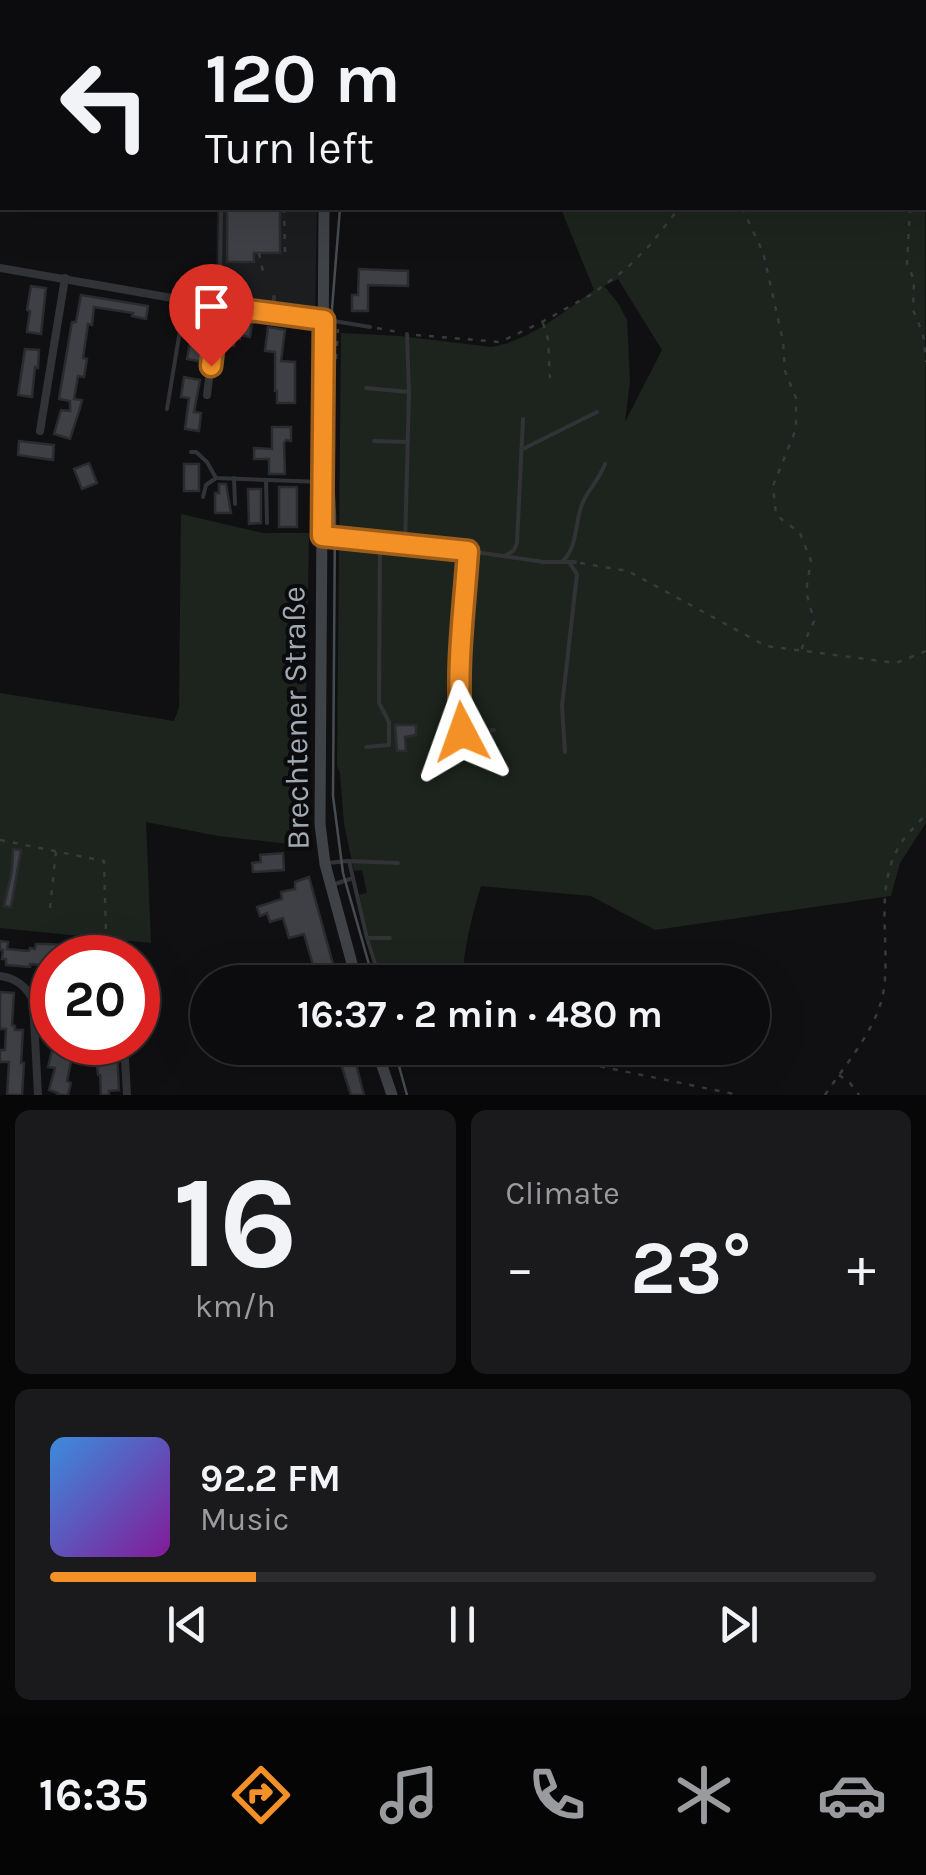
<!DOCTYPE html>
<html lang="en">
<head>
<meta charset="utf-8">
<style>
  body { margin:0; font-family:Karla,sans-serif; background:#1a1a1c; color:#f1f3f6; height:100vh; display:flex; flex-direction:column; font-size:38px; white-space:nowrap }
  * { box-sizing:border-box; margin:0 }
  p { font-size:32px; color:#9a9b9e }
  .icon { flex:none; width:55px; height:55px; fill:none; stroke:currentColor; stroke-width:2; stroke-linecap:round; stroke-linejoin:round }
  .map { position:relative; height:1095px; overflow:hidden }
  .panel { display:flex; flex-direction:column; gap:15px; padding:15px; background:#070708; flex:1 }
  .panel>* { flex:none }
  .banner { position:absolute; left:0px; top:0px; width:928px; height:210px; box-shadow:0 10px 40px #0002,0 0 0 2px #2c2c2e; background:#0c0c0e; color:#f1f3f6; overflow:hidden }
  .speed { position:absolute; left:30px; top:935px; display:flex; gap:20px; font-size:50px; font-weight:700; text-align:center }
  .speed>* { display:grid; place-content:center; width:130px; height:130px; border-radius:50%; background:#0c0c0e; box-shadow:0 10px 40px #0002,0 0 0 2px #2c2c2e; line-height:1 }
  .speed .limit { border:15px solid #d22; background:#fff; color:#111 }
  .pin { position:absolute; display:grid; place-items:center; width:85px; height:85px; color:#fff; margin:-102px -42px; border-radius:50% 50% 50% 0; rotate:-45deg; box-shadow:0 0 10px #0007 }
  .pin .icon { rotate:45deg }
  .me { position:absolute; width:110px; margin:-55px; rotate:356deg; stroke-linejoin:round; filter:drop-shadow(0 0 8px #0008) }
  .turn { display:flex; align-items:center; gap:35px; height:210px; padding:0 40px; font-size:45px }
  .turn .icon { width:130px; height:130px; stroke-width:2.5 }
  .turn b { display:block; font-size:70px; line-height:85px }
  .big { font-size:75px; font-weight:700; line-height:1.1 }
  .panel .tile { flex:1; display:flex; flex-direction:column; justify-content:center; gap:15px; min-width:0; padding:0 35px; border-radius:15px; background:#1a1a1c }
  .panel .dial { align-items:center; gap:0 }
  .dial b { font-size:130px; line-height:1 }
  .song { display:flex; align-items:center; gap:30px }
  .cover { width:120px; height:120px; border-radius:15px; background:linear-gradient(135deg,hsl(210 70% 55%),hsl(290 70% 35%)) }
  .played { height:10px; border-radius:5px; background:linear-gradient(90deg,#f39127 25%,#2c2c2e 25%) }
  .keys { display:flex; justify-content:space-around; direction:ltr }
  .heat { display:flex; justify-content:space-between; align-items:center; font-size:55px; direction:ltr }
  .panel .tiles { flex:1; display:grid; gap:15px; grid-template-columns:1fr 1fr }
  .tile:last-child { grid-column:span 2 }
  .trip { position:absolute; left:190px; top:965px; width:580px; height:100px; border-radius:50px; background:#0c0c0e; box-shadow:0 10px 40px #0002,0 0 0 2px #2c2c2e; font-weight:700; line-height:100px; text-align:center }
  .tab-bar { display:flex; height:160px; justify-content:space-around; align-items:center; background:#050506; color:#9a9b9e }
  .tab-bar .icon { width:70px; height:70px }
  .tab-bar .on { color:#f39127 }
  .tab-bar b { font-size:45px; color:#f1f3f6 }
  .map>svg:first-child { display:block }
  .built { fill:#1c1d1f }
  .green { fill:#1d241d; fill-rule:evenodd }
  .building { fill:#3f4045; stroke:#2a2b2e; stroke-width:2.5 }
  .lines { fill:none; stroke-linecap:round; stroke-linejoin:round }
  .path { stroke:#373a3e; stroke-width:2.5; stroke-dasharray:5 8; stroke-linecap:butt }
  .service { stroke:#313337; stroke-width:4 }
  .minor { stroke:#313337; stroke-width:8 }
  .secondary { stroke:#3f4247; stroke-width:11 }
  .tram { stroke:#484b50; stroke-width:2.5 }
  .route-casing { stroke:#9e5e19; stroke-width:25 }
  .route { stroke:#f39127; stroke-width:18 }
  .labels { text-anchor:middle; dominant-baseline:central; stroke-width:8; stroke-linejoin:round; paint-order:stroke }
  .street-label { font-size:32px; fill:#a1a9b3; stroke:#0b0b0d }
</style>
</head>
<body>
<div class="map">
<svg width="926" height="1095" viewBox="0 0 926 1095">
  <rect width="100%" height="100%" fill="#101012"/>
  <!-- built -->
  <polygon class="built" points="217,208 317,208 315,313 216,299"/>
  <!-- green -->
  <g class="green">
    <path d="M 925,97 L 926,823 L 900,863 L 891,896 L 655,930 L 591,896 L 481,886 C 471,918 464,949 462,982 L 383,982 L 368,934 L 359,895 L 367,893 L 362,870 L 354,871 L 344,824 L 340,773 L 337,766 L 341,333 L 400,336 L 491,347 C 529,341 564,312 594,290 L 561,209 L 562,208 L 925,208 ZM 618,279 L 662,350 L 625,422 L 630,381 L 627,320 L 618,303 L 604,286 Z"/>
    <polygon points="181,514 263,533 309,533 305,762 306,846 218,836 146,822 151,943 0,928 0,693 174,721 179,707"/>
  </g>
  <!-- building -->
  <g class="building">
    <polygon points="227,208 280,208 280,253 254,253 254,262 227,262"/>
    <polygon points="359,269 408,271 408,286 368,285 368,311 352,311 352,295 358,295"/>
    <polygon points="31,286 46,288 41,334 27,332 30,311 27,310"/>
    <polygon points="81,295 148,306 146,319 132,316 133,313 94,307 92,325 88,324 83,358 87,359 84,377 78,376 74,399 82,400 80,408 70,439 54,434 61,410 70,411 70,401 59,399 72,322 76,322"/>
    <polygon points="194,310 209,313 203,362 187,359 192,330 191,327 186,326 189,312 194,312"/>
    <polygon points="239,321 252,323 250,337 240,335 240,339 235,338 234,346 221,344 223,329 237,331"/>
    <polygon points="268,327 285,330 281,361 295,362 295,403 277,403 277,391 275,391 275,352 265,351"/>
    <polygon points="25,349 39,350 38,368 35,367 32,397 18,395"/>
    <polygon points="184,377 200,380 194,412 201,413 199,431 185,429 189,398 181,397"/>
    <polygon points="272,427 291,427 291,441 286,440 284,443 285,474 269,474 269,459 254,459 254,448 272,449"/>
    <polygon points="19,441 54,445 53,460 18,455"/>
    <polygon points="89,463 97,483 82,489 74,469"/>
    <rect x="184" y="464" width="15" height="27"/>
    <polygon points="219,484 226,484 231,513 215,513 215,493 219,493"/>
    <rect x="279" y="487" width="18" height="40"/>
    <polygon points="248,489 261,489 261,523 249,524"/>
    <polygon points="395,725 416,725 416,735 405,737 406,751 397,751"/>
    <polygon points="13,849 21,850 11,907 4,906 12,870"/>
    <polygon points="283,853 284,870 253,872 252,863 261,862 260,855"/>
    <polygon points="309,877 333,964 326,966 331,982 318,982 304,934 289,938 283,918 270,922 267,913 260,916 257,907 282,899 281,892 295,889 295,882"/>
    <polygon points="0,941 8,942 7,949 29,951 30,948 35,949 36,944 46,944 63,945 62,949 67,950 66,958 52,958 52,997 44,996 45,965 30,964 30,967 6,965 6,959 2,959 3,950 0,950"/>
    <polygon points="0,992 14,993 12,1025 15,1026 15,1030 23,1030 21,1063 24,1063 22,1095 7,1095 9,1062 0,1062 0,1050 5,1050 6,1029 0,1029"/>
    <polygon points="54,1042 66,1042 65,1047 72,1048 70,1057 72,1057 67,1081 71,1083 68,1095 57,1095 58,1093 49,1090 55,1068 48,1067"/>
    <polygon points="99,1045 106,1045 106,1049 117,1049 119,1090 109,1091 109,1095 101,1095 100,1075 98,1075 97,1066 100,1066"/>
    <polygon points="334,1048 352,1048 364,1095 351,1095 339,1058 330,1061 328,1053 335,1051"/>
  </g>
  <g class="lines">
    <!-- path -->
    <g class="path">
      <polyline points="902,0 903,2"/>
      <polyline points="284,208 285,253"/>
      <polyline points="742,208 763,252 783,341 785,371 796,398 796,429 773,486 776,515 800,533 811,561 806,591 814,621 801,650"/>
      <polyline points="910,208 907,263 914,280 913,310 923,334 926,362"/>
      <polyline points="259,253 263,272"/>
      <polyline points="543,323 548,339 550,378"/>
      <polyline points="377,328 398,332"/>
      <polyline points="416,335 500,342 542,322 592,294 627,268 651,244 679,208"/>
      <polyline points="336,359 338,329"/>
      <polyline points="580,563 628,571 766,646 896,663 926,651"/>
      <polyline points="0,840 104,861 106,933"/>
      <polyline points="50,908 56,852"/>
      <polyline points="511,1048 739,1095"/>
      <polyline points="839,1075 850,1083 859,1095"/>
      <path d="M 825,1095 C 846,1063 879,1027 884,988 C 890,943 875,892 897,850 C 903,837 917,825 926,814"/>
    </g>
    <!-- service -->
    <g class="service">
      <polyline points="220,273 221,208"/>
      <polyline points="273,312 274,297"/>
      <polyline points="328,320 370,327"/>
      <polyline points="366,388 409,392"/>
      <polyline points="167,409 185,300"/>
      <polyline points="374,441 408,442"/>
      <polyline points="521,450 597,412"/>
      <polyline points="191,452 196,452 207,462 216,478 322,482"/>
      <polyline points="234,478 235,504"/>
      <polyline points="266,480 267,523"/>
      <polyline points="203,497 206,485 216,478"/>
      <polyline points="326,537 468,551 544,562 575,562"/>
      <polyline points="405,546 409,392 407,334"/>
      <path d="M 468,551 C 464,611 455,672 462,732 L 494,730"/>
      <polyline points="505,556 514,550 517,543 523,419"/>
      <path d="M 563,561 C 577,547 575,526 581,507 C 586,491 599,481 605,464"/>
      <polyline points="441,737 462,732"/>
      <polyline points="366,747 389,745 389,722 379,703 380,543"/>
      <polyline points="565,752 562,706 577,574 569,562"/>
      <polyline points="349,861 367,938 381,982"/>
      <polyline points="328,863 347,861 398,863"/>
      <polyline points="335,884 353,878"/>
      <polyline points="369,938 390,938"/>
    </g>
    <!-- minor -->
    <g class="minor">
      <polyline points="0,268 218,306 324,320"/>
      <polyline points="207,395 218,306"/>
      <polyline points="40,431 65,278"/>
      <path d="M 0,976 C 16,978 26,986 33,1000 L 38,1095"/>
      <polyline points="138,984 142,983"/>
      <polyline points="124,1042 127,1095"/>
    </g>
    <!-- secondary -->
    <g class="secondary">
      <polyline points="326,0 326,2"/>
      <polyline points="324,208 320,824 325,864 357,982"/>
      <polyline points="376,1048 392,1095"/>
    </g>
    <!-- tram -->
    <g class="tram">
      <polyline points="335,0 335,2"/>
      <polyline points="340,208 332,309 331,442 335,516 333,796 343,873 374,982"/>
      <polyline points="394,1048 407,1095"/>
    </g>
  </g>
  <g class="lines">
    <!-- route casing -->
    <g class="route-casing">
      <path id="route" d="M 211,366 L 218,306 L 324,320 L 322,536 L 468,551 C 464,611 455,672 462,732"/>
    </g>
    <!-- route -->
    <use href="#route" class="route"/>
  </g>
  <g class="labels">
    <!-- street labels -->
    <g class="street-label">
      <text transform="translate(296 718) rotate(-91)">Brechtener Straße</text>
    </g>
  </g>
</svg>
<div class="speed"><div class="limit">20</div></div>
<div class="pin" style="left:211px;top:366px;background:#d93025"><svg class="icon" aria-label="arrive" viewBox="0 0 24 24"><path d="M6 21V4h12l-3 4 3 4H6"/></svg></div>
<svg class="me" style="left:462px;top:732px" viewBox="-20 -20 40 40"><path d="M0-17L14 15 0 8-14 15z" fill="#f39127" stroke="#fff" stroke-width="4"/></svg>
<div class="trip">16:37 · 2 min · 480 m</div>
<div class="banner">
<div class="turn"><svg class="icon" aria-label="left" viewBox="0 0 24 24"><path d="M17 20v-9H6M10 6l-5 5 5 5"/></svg><div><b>120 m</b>Turn left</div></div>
</div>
</div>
<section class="panel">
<div class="tiles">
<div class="tile dial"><b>16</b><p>km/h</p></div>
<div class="tile"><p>Climate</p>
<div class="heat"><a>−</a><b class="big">23°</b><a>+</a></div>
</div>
<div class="tile">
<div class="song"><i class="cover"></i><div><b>92.2 FM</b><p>Music</p></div></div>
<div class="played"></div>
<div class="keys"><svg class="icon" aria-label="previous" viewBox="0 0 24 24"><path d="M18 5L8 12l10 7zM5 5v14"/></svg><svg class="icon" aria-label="pause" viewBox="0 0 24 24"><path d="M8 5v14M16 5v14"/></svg><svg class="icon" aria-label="next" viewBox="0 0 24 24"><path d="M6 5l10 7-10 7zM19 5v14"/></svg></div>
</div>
</div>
</section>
<nav class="tab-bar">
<b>16:35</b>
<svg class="icon on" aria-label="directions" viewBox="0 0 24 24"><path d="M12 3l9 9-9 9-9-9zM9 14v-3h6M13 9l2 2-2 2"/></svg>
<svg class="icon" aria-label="music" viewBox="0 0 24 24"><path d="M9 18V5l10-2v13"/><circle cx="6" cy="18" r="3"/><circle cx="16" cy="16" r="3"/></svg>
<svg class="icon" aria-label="phone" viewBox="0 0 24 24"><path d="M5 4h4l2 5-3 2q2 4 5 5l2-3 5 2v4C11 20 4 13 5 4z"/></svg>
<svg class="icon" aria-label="climate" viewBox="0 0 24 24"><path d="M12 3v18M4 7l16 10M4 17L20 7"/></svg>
<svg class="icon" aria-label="car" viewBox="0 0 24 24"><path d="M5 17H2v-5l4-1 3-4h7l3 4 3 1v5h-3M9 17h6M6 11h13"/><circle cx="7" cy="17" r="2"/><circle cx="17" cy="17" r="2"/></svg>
</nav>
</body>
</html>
